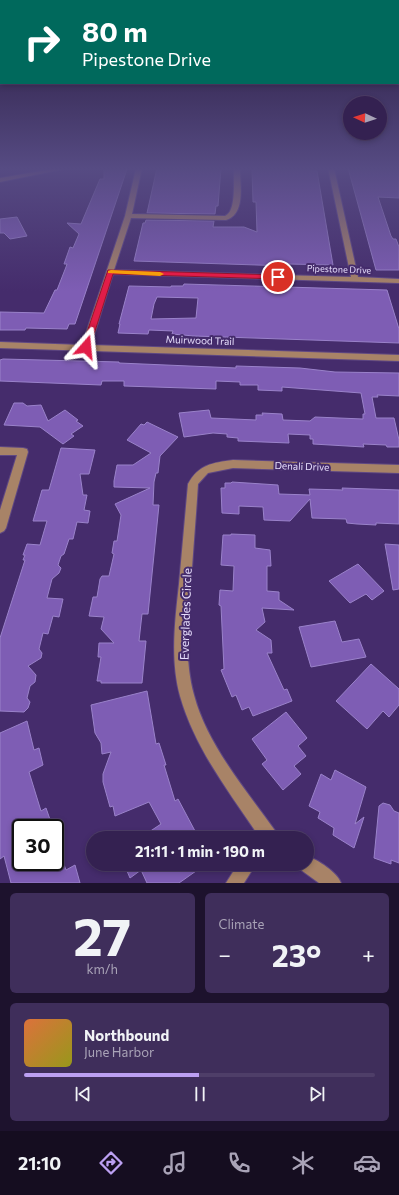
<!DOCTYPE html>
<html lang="en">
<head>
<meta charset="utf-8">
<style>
  body { margin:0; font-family:Commissioner,sans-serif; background:#3f2e5b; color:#f1f3f6; height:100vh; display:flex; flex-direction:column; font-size:15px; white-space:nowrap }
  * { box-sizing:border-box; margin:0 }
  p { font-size:13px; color:#a9a3b7 }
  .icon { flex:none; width:22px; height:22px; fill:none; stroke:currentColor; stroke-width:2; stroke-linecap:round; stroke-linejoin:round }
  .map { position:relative; height:883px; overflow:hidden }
  .details { display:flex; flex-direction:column; gap:10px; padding:10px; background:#1d122d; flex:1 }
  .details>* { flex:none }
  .guide { position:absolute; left:0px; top:0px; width:399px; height:84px; box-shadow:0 2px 6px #0003,0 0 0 1px #4e3e68; background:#00695c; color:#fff; overflow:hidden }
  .needle { width:26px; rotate:273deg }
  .controls { position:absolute; left:343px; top:96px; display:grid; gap:8px }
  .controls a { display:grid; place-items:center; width:44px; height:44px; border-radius:50%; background:#342151; box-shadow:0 2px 6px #0003,0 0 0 1px #4e3e68; font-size:20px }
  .speed { position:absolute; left:12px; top:819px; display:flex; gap:8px; font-size:20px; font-weight:700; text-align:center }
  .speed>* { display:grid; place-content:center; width:52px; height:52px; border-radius:50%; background:#342151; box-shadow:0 2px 6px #0003,0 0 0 1px #4e3e68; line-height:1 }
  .speed .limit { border:2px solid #111; border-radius:6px; background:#fff; color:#111 }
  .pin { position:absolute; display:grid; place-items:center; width:34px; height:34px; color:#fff; margin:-17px; border:2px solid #fff; border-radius:50%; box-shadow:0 1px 4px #0007 }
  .me { position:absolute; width:44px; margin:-22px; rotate:18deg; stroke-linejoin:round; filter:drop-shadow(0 0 3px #0008) }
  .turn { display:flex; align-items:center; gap:14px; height:84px; padding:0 16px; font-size:18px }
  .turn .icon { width:52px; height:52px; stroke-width:2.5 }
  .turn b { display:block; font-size:28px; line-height:34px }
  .big { font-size:30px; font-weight:700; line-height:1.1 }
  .details .card { flex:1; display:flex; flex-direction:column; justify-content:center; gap:6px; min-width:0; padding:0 14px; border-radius:6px; background:#3f2e5b }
  .details .dial { align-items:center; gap:0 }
  .dial b { font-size:52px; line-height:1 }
  .song { display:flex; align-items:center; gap:12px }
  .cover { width:48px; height:48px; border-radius:6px; background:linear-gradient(135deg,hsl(20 70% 55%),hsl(60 70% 35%)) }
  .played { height:4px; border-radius:2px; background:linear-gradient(90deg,#bca0f2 50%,#4e3e68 50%) }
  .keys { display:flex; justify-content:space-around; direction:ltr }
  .heat { display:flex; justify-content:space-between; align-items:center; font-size:22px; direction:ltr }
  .details .tiles { flex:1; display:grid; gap:10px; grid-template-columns:1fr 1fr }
  .card:last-child { grid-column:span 2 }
  .trip { position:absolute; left:86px; top:831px; width:228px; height:40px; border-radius:20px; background:#342151; box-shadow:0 2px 6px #0003,0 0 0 1px #4e3e68; font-weight:700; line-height:40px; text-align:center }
  .tab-bar { display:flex; height:64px; justify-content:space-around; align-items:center; background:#150d20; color:#a9a3b7 }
  .tab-bar .icon { width:28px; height:28px }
  .tab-bar .on { color:#bca0f2 }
  .tab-bar b { font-size:18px; color:#f1f3f6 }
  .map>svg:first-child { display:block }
  .building { fill:#7e5db4; stroke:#9a82ca; fill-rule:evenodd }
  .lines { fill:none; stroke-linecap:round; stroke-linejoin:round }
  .minor-casing { stroke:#5f4883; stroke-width:2 }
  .minor { fill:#a88367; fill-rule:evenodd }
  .route { fill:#e11d48; stroke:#92132f }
  .slow { fill:#f59e0b }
  .labels { text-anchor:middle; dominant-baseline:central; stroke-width:4; stroke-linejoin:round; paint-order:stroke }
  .far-street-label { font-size:9px; fill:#e6ddfc; stroke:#452c6c }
  .street-label { font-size:10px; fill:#e6ddfc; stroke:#452c6c }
  .near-street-label { font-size:12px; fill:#e6ddfc; stroke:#452c6c }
</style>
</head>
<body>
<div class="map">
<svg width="399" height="883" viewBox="0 0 399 883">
  <rect width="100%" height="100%" fill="#452c6c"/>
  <!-- building -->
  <g class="building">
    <polygon points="104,168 127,169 75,324 69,324 67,329 26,328 25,330 0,330 0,312 44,313 55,290 57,290 66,267 67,264 64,264 70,247 73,248 79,234 67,223 81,224 100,179 104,179"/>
    <polygon points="157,168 221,168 218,206 216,206 215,214 147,213"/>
    <polygon points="255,168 310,168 311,171 317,171 333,265 288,264 288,266 134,261 143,223 145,223 146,220 214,221 213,227 244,227 257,232 256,202 253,202 252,170 255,170"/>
    <polygon points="348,168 399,168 399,198 378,197 391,236 393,239 396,239 399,247 399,270 376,270"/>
    <polygon points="17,217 27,236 10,239 4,233 0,233 0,219"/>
    <path d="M 184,284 L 387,290 L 399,329 L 399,343 L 194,336 L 172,334 L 173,331 L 149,330 L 148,334 L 118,333 L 120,324 L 119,324 L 129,286 L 171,287 L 171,286 L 183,286 ZM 157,297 L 198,298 L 196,318 L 151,319 L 154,304 Z"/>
    <polygon points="3,359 119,362 119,363 236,368 236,366 300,368 335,372 399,373 399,396 377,395 378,397 372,397 376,418 394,418 399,440 399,447 387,447 386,445 363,444 364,447 313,444 313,439 310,439 310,435 288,434 289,443 238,441 238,438 227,437 227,434 213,433 184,437 179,413 209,410 211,418 256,420 256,415 263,415 262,413 282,414 283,420 310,421 315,417 363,419 363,414 365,414 361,393 282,387 282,391 258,390 258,385 240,385 240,382 216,381 216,389 124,386 124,381 102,381 101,385 0,381 0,360"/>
    <polygon points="14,403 23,403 27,406 41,405 48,421 65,410 78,420 76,421 83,426 71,434 74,436 63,444 40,427 4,425"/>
    <polygon points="147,422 178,437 160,456 158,473 156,473 154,482 153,505 159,505 148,614 142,614 139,641 146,641 142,683 101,683 101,681 97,681 101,657 98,657 99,643 114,643 101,629 104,617 89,616 93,597 97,597 100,579 102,576 109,576 114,554 112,553 114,541 117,541 121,515 115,504 150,488 114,487 114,481 117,465 133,465 151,453 127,440 141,424 144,425"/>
    <polygon points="61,448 95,450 89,474 80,474 83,495 87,495 84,510 90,511 88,523 77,522 73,539 69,539 64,554 61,556 58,565 61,568 59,573 52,579 47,598 63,599 59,617 53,616 48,634 43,633 39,649 42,653 41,658 28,666 36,675 35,682 30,686 27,698 30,702 28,708 24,712 0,711 0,638 25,560 23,560 25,555 23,555 27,544 40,545 47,521 33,521 42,490 49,490"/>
    <polygon points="232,482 278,485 279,494 310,495 309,489 343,490 342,488 399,490 399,524 376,523 376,525 357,524 347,523 346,519 312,518 310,499 290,521 264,520 263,507 239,506 239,514 222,513 221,488 225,488 225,483 231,483"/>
    <polygon points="231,534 255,535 255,548 270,550 271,566 267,566 267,591 279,592 279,600 294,610 262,608 265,622 256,630 271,640 272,653 267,653 284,690 287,689 292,701 253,716 249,707 242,710 236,695 232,697 221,670 224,669 221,606 219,605 220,590 233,591 234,566 221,565 223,535 231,535"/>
    <polygon points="385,544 399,545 399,589 393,590"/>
    <polygon points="358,564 384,591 372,600 366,594 350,603 329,581"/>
    <polygon points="335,621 342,642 359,639 366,657 311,667 299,627"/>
    <polygon points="371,664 399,689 399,705 389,717 383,711 367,729 336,701"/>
    <polygon points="147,691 156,744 159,743 166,765 164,765 175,801 178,799 195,831 184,838 140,838 161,824 149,802 115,816 113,806 110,807 103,782 103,774 111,752 102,754 101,743 95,733 91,705"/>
    <polygon points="286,712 307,738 298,746 306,756 294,766 301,774 283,790 262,764 267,760 252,739"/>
    <polygon points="27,721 34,750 39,748 43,765 29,772 41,811 46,808 53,828 21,828 21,862 63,862 66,870 75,865 80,883 11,883 4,856 0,859 0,733"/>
    <polygon points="335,770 366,787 355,824 364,817 354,848 333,835 334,828 318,818 320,812 309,806 321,774 331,780"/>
    <polygon points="383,803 390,805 394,811 399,813 399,863 391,860 391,864 374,858 379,806"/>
    <polygon points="124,864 206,864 179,883 147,883 141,870 130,878"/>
  </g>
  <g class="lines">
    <!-- minor casing -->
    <g class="minor-casing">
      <g id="minor">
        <polygon points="58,168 69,168 0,182 0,178"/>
        <path d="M 136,168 L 142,168 L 132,214 L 225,216 C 237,211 233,180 234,168 L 240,168 C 240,184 246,214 226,220 L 131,218 L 114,270 L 351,277 L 328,168 L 334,168 L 358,277 L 399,279 L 399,283 L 113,274 L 91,345 L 399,355 L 399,361 L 0,348 L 0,342 L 82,345 L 125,216 Z"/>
        <polygon points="0,447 23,448 27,449 28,452 6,528 4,531 0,533 0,510 17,455 0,455"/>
        <path d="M 233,460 L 399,465 L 399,473 L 233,468 L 208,473 L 198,484 C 196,517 193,550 191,584 C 188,621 184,659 194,695 C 207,745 247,791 276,832 L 278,838 L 260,838 C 230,793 195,749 180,696 C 170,660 175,620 179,584 C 182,551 185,517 188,484 C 199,464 212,463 233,460 Z"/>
        <path d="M 307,856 C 318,860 337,872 341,883 L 319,883 L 301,870 L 299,864 L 307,864 Z"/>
        <polygon points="238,864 256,864 244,883 226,883"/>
      </g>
    </g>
    <!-- minor -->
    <use href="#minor" class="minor"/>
  </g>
  <!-- sky -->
  <linearGradient id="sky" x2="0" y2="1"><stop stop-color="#26183b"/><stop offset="0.58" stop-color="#564b83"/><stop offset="1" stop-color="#564b83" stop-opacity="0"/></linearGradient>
  <rect width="399" height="291" fill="url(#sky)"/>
  <!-- route -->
  <polygon class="route" points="108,270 278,275 282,277 278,279 113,274 90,347 86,350 83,349 82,347"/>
  <!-- slow -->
  <polygon class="slow" points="111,270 160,272 164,274 160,276 108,273 108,271"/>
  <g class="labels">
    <!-- far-street labels -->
    <g class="far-street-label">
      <text transform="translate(339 269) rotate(2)">Pipestone Drive</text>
    </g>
    <!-- street labels -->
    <g class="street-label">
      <text transform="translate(200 340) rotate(2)">Muirwood Trail</text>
      <text transform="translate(302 466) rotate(2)">Denali Drive</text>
    </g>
    <!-- near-street labels -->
    <g class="near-street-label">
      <text transform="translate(185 614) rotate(-88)">Everglades Circle</text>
    </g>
  </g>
</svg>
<div class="controls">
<a><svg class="needle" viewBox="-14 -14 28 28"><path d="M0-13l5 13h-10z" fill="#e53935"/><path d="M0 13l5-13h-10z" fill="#a9a3b7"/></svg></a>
</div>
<div class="speed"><div class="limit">30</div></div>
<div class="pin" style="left:278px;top:277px;background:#d93025"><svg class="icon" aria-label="arrive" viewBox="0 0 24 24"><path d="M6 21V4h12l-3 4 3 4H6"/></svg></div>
<svg class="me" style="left:86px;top:347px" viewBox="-20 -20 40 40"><path d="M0-17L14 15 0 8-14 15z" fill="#e11d48" stroke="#fff" stroke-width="4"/></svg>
<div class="trip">21:11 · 1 min · 190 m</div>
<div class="guide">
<div class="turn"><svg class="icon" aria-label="right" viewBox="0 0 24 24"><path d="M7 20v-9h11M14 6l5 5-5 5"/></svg><div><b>80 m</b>Pipestone Drive</div></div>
</div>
</div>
<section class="details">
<div class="tiles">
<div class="card dial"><b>27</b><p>km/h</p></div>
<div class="card"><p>Climate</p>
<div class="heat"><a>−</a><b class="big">23°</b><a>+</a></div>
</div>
<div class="card">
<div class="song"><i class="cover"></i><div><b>Northbound</b><p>June Harbor</p></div></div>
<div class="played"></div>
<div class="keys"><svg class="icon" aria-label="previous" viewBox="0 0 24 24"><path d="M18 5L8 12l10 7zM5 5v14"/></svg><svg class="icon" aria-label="pause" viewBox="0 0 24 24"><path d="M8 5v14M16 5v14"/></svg><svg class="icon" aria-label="next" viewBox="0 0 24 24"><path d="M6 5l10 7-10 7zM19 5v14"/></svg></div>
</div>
</div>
</section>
<nav class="tab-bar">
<b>21:10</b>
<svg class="icon on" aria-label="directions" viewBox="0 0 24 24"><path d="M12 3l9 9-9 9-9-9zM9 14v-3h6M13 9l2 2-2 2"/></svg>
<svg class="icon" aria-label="music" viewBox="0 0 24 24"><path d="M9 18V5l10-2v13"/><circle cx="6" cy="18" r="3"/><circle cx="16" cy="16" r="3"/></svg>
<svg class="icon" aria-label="phone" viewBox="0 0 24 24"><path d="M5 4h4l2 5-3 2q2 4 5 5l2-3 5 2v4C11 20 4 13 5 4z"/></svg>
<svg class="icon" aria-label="climate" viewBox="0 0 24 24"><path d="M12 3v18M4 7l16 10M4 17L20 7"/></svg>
<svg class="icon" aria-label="car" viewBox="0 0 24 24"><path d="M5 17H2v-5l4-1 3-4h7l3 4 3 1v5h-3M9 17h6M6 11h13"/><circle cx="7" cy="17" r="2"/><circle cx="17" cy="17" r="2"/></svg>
</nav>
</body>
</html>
